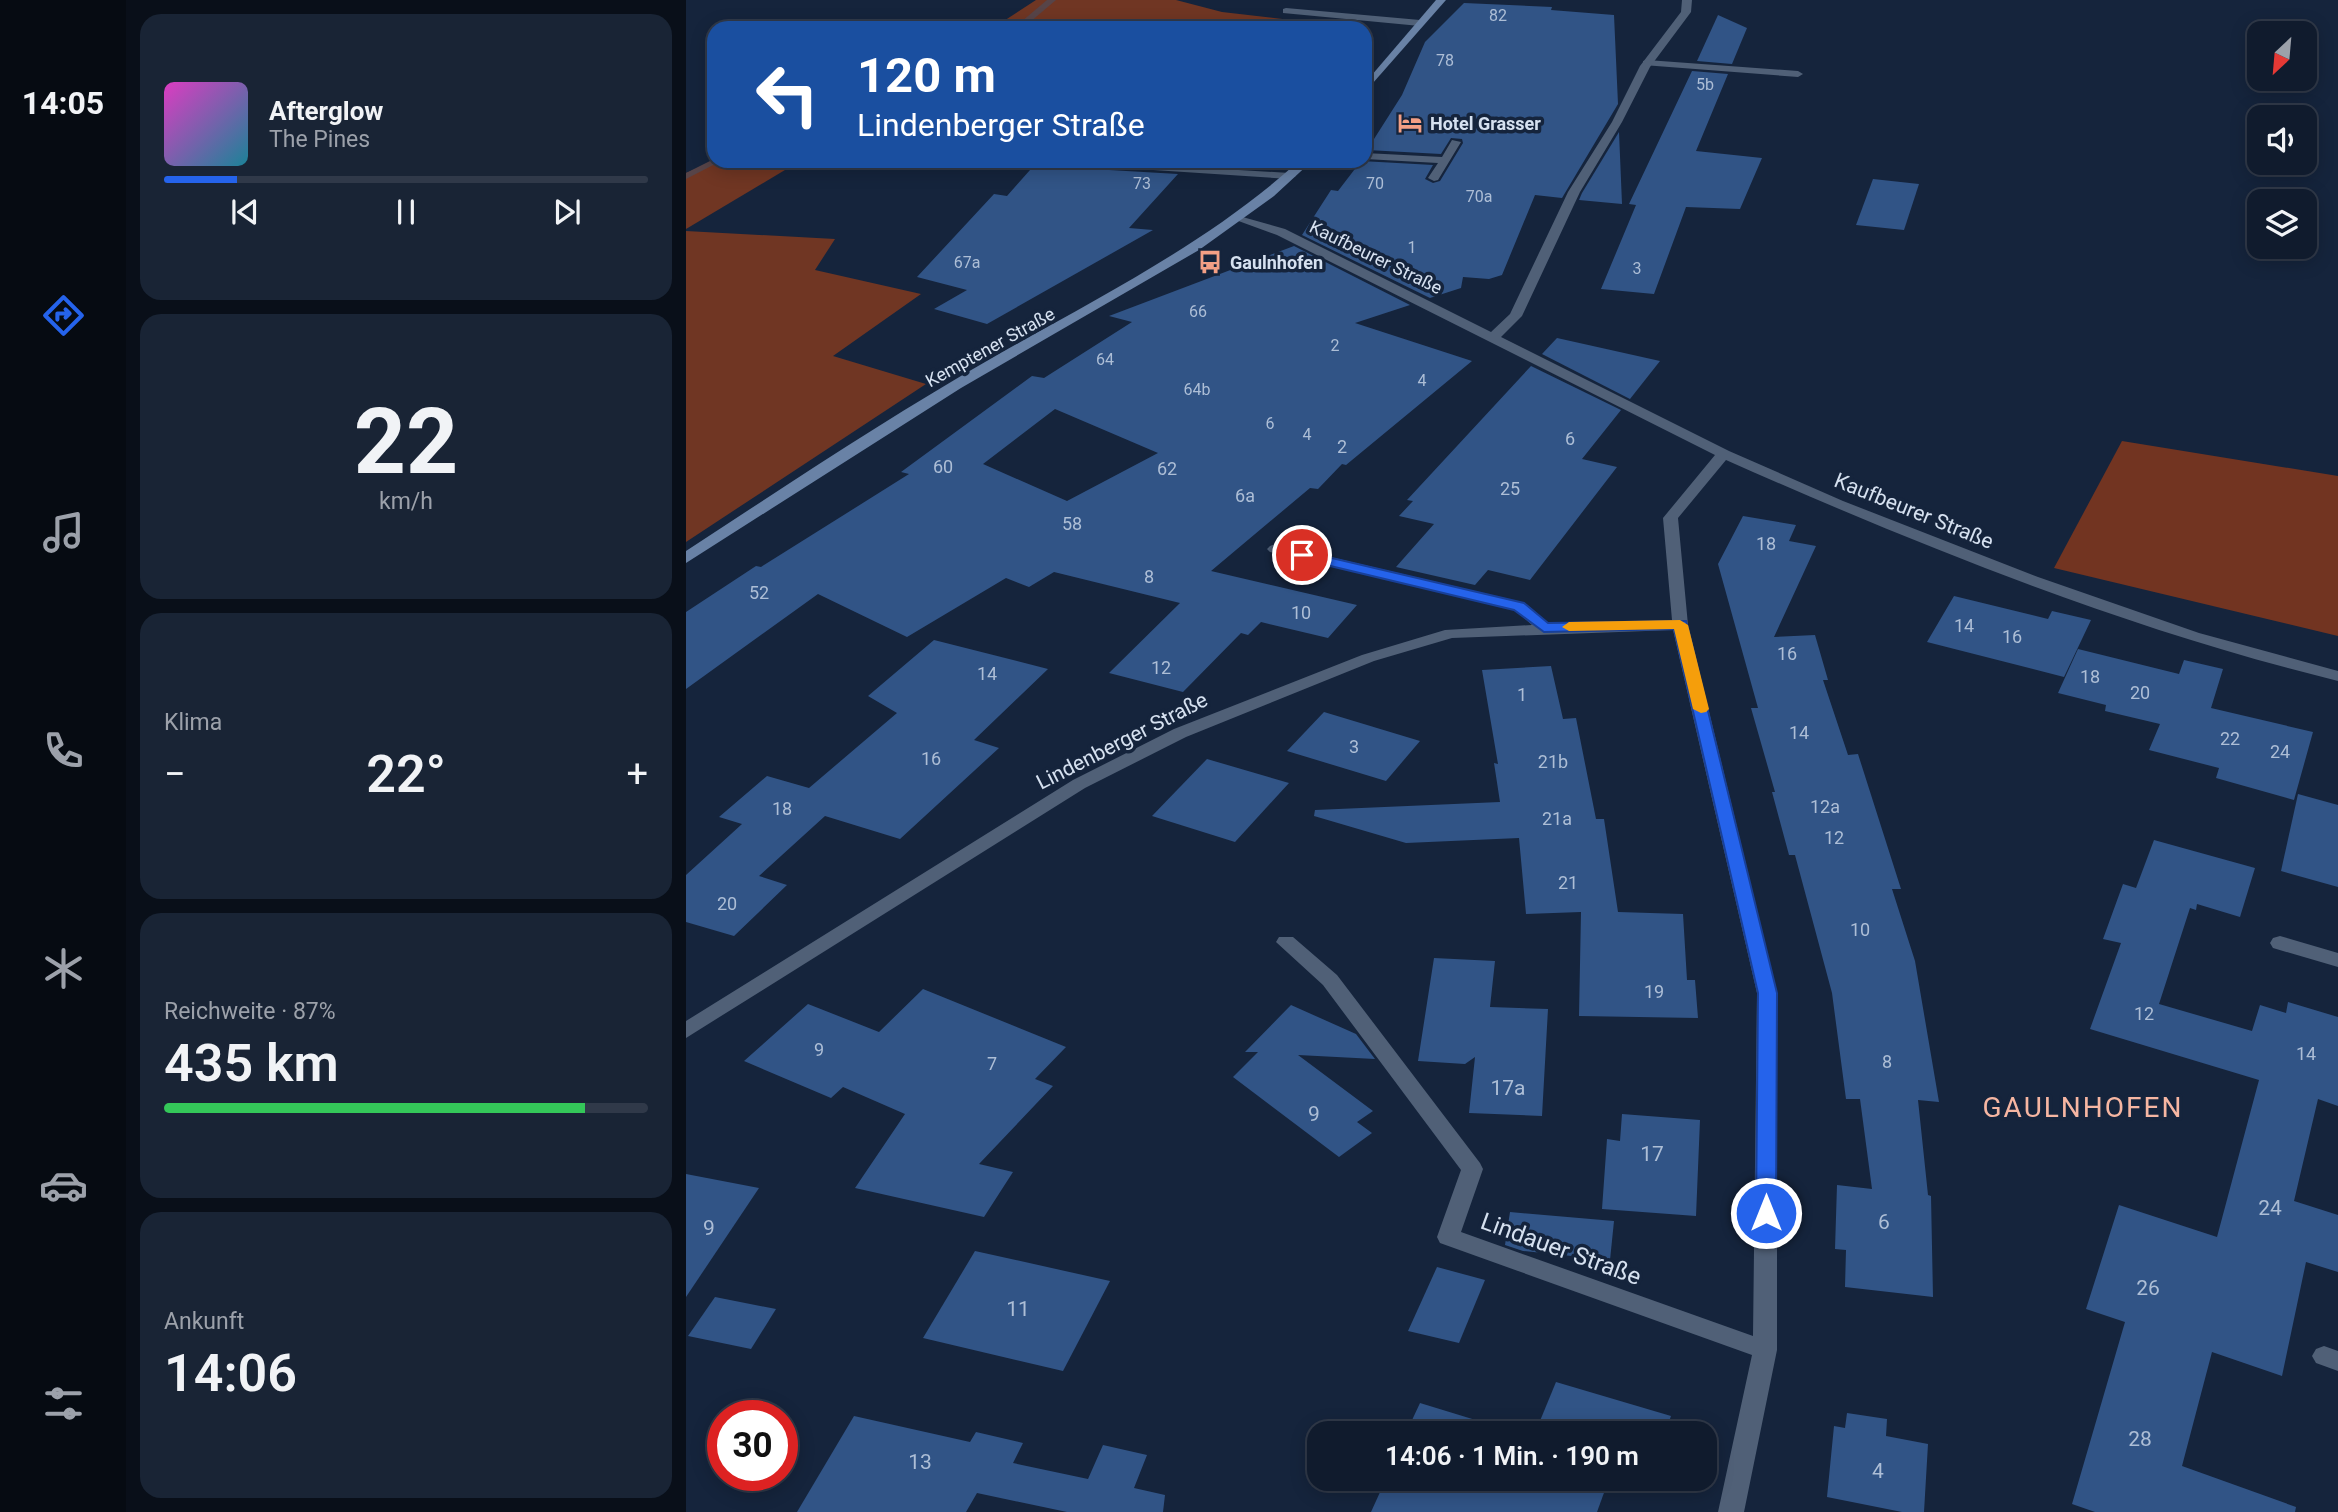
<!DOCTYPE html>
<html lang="de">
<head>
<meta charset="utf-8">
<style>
  body { margin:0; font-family:Roboto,sans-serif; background:#192435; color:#f1f3f6; height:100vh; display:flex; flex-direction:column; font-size:26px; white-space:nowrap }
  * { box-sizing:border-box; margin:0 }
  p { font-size:23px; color:#9ca1aa }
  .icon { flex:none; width:38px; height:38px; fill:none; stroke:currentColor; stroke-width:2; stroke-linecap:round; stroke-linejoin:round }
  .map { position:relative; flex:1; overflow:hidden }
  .details { display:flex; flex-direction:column; gap:14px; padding:14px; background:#090f19; width:560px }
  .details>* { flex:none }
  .hud { position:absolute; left:21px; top:21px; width:665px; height:147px; border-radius:21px; box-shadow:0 4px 18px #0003,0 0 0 2px #303949; background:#1a4fa0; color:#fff; overflow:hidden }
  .needle { width:46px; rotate:206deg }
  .tools { position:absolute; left:1561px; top:21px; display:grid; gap:14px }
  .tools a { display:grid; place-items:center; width:70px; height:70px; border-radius:14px; background:#101b2d; box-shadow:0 4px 18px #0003,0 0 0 2px #303949; font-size:35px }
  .speed { position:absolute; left:21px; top:1400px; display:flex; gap:14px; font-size:35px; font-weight:700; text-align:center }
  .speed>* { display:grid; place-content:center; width:91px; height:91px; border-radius:50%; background:#101b2d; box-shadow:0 4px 18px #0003,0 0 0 2px #303949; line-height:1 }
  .speed .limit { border:10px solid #d22; background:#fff; color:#111 }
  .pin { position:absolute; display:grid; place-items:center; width:60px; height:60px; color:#fff; margin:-30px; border:4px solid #fff; border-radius:50%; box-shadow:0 2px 7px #0007 }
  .me { position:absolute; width:77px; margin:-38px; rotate:0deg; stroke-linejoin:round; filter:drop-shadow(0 0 5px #0008) }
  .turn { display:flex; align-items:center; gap:24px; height:147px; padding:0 35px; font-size:32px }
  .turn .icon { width:91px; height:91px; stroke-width:2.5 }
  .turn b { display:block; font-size:49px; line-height:60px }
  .big { font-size:52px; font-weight:600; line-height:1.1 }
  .details .widget { flex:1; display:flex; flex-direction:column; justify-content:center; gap:10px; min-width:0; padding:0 24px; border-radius:21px; background:#192435 }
  .details .dial { align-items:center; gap:0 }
  .dial b { font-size:91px; line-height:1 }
  .song { display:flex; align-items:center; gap:21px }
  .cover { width:84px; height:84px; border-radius:10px; background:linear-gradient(135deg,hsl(310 70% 55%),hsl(190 70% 35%)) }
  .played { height:7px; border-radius:4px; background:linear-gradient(90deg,#2563eb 15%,#303949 15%) }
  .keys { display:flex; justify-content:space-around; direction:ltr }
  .heat { display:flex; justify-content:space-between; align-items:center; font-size:38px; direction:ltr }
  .charge { height:10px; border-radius:5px; background:linear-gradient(90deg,#34c759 87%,#303949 0) }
  .trip { position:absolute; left:621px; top:1421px; width:410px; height:70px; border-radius:21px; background:#101b2d; box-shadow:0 4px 18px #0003,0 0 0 2px #303949; font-weight:600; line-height:70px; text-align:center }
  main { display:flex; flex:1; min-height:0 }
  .menu { display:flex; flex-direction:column; width:126px; justify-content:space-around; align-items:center; background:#060b12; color:#9ca1aa }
  .menu .icon { width:49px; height:49px }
  .menu .active { color:#2563eb }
  .menu b { font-size:32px; color:#f1f3f6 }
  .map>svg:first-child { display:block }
  .green { fill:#703623 }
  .forest { fill:#723421 }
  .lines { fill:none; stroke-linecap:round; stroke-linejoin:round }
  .stream { fill:#574448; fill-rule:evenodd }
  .building { fill:#315486; fill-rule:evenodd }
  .lane { fill:#506077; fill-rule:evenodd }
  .street { fill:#506077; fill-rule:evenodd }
  .secondary { fill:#6982a6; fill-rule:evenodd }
  .route { fill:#2563eb; stroke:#184099; stroke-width:2 }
  .slow { fill:#f59e0b }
  .labels { text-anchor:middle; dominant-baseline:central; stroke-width:7; stroke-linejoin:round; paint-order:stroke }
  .far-number-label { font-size:16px; fill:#adbed6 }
  .far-poi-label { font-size:18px; font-weight:bold; fill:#d6e1f0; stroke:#15243c; text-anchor:start }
  .far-street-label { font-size:18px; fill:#d6e1f0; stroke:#15243c }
  .number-label { font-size:18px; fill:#adbed6 }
  .street-label { font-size:21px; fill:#d6e1f0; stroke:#15243c }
  .near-number-label { font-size:21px; fill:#adbed6 }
  .near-street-label { font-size:24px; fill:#d6e1f0; stroke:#15243c }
  .near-quarter-label { font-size:28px; letter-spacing:2px; fill:#f6b6a2; stroke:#15243c }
</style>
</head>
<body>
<main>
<nav class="menu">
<b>14:05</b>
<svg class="icon active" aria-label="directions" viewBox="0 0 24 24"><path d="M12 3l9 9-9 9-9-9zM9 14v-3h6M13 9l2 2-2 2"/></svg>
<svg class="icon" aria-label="music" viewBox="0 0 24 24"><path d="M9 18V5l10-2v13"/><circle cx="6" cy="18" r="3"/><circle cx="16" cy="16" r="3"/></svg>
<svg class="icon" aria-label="phone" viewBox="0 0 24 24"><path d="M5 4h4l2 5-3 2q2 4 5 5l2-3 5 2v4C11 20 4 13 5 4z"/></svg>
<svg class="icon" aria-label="climate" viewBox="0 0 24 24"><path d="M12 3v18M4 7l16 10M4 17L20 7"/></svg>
<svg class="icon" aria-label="car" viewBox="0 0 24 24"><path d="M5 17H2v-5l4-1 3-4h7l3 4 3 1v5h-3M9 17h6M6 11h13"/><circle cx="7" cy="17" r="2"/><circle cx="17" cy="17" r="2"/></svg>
<svg class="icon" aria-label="filters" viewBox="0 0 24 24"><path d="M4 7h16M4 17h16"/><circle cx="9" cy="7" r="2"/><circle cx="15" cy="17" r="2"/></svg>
</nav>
<section class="details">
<div class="widget">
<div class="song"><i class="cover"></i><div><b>Afterglow</b><p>The Pines</p></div></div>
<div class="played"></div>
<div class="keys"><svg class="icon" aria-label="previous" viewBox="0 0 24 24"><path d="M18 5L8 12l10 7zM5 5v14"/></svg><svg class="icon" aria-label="pause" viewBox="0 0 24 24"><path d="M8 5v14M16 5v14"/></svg><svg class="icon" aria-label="next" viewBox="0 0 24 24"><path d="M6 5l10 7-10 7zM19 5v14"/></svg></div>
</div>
<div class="widget dial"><b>22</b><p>km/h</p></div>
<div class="widget"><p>Klima</p>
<div class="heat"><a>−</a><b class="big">22°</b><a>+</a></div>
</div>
<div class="widget"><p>Reichweite · 87%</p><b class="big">435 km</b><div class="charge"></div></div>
<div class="widget"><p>Ankunft</p><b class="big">14:06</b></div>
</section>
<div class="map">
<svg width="1652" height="1512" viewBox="0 0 1652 1512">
  <rect width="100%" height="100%" fill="#15243c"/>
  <!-- green -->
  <g class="green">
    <polygon points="350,0 490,0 536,12 613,21 609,28 307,28"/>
    <polygon points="29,161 114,161 0,229 0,173"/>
    <polygon points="0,231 149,239 129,270 235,294 147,356 240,384 0,542"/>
  </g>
  <!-- forest -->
  <polygon class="forest" points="1436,441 1652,476 1652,636 1368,568"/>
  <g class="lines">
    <!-- stream -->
    <g class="stream">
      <polygon points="361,0 370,0 337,28 328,28"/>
      <polygon points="28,159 28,161 35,161 0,179 0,173"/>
    </g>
  </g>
  <!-- building -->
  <g class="building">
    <polygon points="778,3 866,7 865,10 928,15 932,104 876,198 849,195 816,275 803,279 777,277 775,288 744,298 616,235 645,190 652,191 675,161 747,165 739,179 747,183 754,181 777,143 776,139 765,138 755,154 681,150 716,95 739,42"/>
    <polygon points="1032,15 1061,28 1046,64 1011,61"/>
    <polygon points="1006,71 1042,74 1010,151 1076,158 1054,209 1000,207 968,294 915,289 950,205 943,204"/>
    <polygon points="933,132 936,204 893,200 896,193"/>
    <polygon points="352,161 399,161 400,167 406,169 492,174 443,228 467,230 301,324 248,309 281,290 231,277 308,194 321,196"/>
    <polygon points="1187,179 1233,184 1218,230 1170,225"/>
    <path d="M 608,246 L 724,305 L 669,323 L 786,361 L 660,465 L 656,464 L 632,489 L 624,488 L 525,571 L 671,605 L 642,638 L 575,622 L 562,635 L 555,633 L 497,692 L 423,673 L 494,603 L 368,572 L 343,587 L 320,578 L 221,637 L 132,594 L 0,689 L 0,612 L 70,566 L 75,567 L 223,474 L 215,472 L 346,376 L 358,378 L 446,322 L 423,316 ZM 369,409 L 472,453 L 381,501 L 297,464 Z"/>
    <polygon points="871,338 974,361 944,399 856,354"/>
    <polygon points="845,366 935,410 896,459 931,467 844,580 802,570 789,585 710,567 748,524 713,516 727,501 721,500"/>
    <polygon points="1057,516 1110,525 1103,541 1130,546 1088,637 1129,635 1142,680 1137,680 1162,755 1172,754 1215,889 1206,889 1229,961 1253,1102 1232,1100 1242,1195 1245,1196 1247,1297 1159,1287 1160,1250 1149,1249 1151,1185 1186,1189 1174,1099 1160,1099 1146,993 1109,855 1103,855 1086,792 1089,792 1065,708 1072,708 1032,564"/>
    <polygon points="1268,596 1362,619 1366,611 1405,620 1378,677 1241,642"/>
    <polygon points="248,640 362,669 288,740 313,748 214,839 139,816 73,876 101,885 48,936 0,922 0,875 56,824 33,817 81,776 123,788 211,713 182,696"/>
    <polygon points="1392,649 1493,674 1498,660 1537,669 1525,708 1627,732 1608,800 1530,778 1533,768 1463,750 1474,724 1419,711 1420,705 1372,693"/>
    <polygon points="865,666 877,719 890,718 910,819 918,819 932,912 997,914 1001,980 1009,980 1012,1018 893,1016 895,912 840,914 833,838 720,843 628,816 629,810 814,802 808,763 812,764 796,670"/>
    <polygon points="638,712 734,741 700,781 601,751"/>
    <polygon points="521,759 603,783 549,842 466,816"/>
    <polygon points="1612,794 1652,805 1652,887 1595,871"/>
    <polygon points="1468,840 1569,868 1554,917 1511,904 1510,910 1504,908 1473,1004 1566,1031 1574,1005 1600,1013 1602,1002 1652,1017 1652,1106 1632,1099 1608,1201 1652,1215 1652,1272 1620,1262 1596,1376 1526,1352 1496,1466 1610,1507 1609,1512 1409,1512 1386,1504 1439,1322 1400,1309 1433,1205 1531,1237 1573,1080 1404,1029 1435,943 1417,939 1437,884 1450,888"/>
    <polygon points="748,958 809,961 804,1007 862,1009 856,1116 783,1113 789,1057 779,1064 732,1061"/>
    <polygon points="237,989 380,1047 349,1079 367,1086 293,1164 327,1172 298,1217 169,1188 219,1114 157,1087 145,1098 58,1061 122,1004 193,1032"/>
    <polygon points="605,1005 670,1034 689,1059 612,1055 687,1111 671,1122 686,1133 653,1157 547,1077 572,1052 559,1052"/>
    <polygon points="936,1114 1014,1120 1010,1216 916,1209 921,1139 934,1141"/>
    <polygon points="0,1174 73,1188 0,1297"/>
    <polygon points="824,1212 928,1221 924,1260 837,1251 819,1245"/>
    <polygon points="289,1251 424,1281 377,1371 237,1338"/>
    <polygon points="751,1267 799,1280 773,1343 722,1331"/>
    <polygon points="29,1297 90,1309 65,1349 2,1336"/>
    <polygon points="870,1382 985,1416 979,1433 849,1433"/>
    <polygon points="734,1403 819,1429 831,1433 720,1433"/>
    <polygon points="1161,1413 1201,1419 1200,1436 1242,1444 1238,1512 1216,1512 1141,1497 1148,1426 1159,1428"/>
    <polygon points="168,1416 284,1442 290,1432 337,1443 327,1463 402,1479 417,1445 461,1455 448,1488 479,1495 477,1512 381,1512 291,1493 280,1512 111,1512"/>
    <polygon points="700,1479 923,1479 911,1512 685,1512"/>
  </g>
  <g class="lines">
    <!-- lane -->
    <g class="lane">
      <polygon points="600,8 734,20 739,23 734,26 597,13 597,9"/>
      <polygon points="961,60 1112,71 1117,74 1112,77 957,65 957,61"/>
      <polygon points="766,140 775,142 752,180 748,181 742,178 752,163 679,159 679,153 756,157"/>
      <polygon points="402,161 604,173 610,176 604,179 406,166 402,165"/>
    </g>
    <!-- street -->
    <g class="street">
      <path d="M 996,0 L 1006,0 L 1005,12 L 964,67 L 936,122 L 894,192 L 836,316 L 815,337 L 1043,451 L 1157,501 L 1352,577 L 1513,633 L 1652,671 L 1652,681 C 1441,629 1239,548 1040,460 L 992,518 L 1002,625 L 1091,993 L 1091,1350 L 1058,1512 L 1032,1512 L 1066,1355 L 754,1243 L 751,1237 L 775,1170 L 637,985 L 590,942 L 593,937 L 607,937 L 651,975 L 794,1163 L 797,1169 L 775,1232 L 1067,1336 L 1071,993 L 987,630 L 766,638 L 688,661 L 500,737 L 399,788 L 0,1038 L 0,1021 L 387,780 L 488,729 L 676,655 L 759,630 L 846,625 L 828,609 L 584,552 L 581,549 L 584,546 L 589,544 L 839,603 L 864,625 L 986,620 L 977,518 L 1029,455 L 591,235 L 547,219 L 553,216 L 599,229 L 805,332 L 824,314 L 882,192 L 926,122 L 954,66 L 995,12 Z"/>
      <polygon points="1594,936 1652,953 1652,967 1587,948 1584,943 1587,938"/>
      <polygon points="1638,1346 1652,1351 1652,1371 1630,1363 1626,1356 1630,1349"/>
    </g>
    <!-- secondary -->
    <g class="secondary">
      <polygon points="750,0 760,0 679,92 679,83"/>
      <path d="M 613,161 L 626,161 L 588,196 L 513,250 L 275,388 L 0,563 L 0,551 C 101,485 201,418 306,358 C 413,297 521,244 613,161 Z"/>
    </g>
  </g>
  <!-- route -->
  <polygon class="route" points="616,551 838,603 862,623 1000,621 1091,993 1090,1213 1087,1218 1073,1218 1070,1213 1072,993 988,629 858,632 828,610 611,558 609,555"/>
  <!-- slow -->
  <polygon class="slow" points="994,620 1002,625 1023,709 1020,712 1015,713 1007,709 988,629 883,631 876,627 883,622"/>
  <!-- icons -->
  <defs>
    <g id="hotel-bare" transform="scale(1.89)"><path d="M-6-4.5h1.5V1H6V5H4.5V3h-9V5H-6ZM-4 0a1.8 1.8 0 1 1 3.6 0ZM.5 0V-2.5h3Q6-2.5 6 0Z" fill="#f39f85" stroke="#15243c" stroke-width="2.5" paint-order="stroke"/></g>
    <g id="bus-bare" transform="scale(1.89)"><path d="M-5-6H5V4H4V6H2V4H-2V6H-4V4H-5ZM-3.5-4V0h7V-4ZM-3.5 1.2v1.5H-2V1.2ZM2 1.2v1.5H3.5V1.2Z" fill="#f39f85" stroke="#15243c" stroke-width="2.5" paint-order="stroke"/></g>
  </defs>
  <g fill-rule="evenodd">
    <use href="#hotel-bare" x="724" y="123"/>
    <use href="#bus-bare" x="524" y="262"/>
  </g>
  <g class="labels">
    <!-- far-number labels -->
    <g class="far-number-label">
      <text x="812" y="15">82</text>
      <text x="759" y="60">78</text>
      <text x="1019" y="84">5b</text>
      <text x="456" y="183">73</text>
      <text x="689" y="183">70</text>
      <text x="793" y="196">70a</text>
      <text x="726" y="247">1</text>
      <text x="281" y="262">67a</text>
      <text x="951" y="268">3</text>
      <text x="512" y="311">66</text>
      <text x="649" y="345">2</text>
      <text x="419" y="359">64</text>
      <text x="736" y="380">4</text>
      <text x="511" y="389">64b</text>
      <text x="584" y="423">6</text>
      <text x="621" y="434">4</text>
    </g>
    <!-- far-poi labels -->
    <g class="far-poi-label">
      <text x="744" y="123">Hotel Grasser</text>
      <text x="544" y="262">Gaulnhofen</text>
    </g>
    <!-- far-street labels -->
    <g class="far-street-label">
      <text transform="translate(690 257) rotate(26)">Kaufbeurer Straße</text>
      <text transform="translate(304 347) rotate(-29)">Kemptener Straße</text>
    </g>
    <!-- number labels -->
    <g class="number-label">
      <text x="884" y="438">6</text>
      <text x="656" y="446">2</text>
      <text x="257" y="466">60</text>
      <text x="481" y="468">62</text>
      <text x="824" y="488">25</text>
      <text x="559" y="495">6a</text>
      <text x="386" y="523">58</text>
      <text x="1080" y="543">18</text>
      <text x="463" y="576">8</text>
      <text x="73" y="592">52</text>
      <text x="615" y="612">10</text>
      <text x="1278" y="625">14</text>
      <text x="1326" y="636">16</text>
      <text x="1101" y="653">16</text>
      <text x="475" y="667">12</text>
      <text x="301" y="673">14</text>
      <text x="1404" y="676">18</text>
      <text x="1454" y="692">20</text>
      <text x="836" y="694">1</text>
      <text x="1113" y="732">14</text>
      <text x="1544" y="738">22</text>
      <text x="668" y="746">3</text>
      <text x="1594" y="751">24</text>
      <text x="245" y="758">16</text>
      <text x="867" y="761">21b</text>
      <text x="1139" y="806">12a</text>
      <text x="96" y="808">18</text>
      <text x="871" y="818">21a</text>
      <text x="1148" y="837">12</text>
      <text x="882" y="882">21</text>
      <text x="41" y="903">20</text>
      <text x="1174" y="929">10</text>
      <text x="968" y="991">19</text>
      <text x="1458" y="1013">12</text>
      <text x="133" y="1049">9</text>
      <text x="1620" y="1053">14</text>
      <text x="1201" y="1061">8</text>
      <text x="306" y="1063">7</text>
    </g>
    <!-- street labels -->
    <g class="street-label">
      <text transform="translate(1228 511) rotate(22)">Kaufbeurer Straße</text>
      <text transform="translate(436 741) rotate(-27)">Lindenberger Straße</text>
    </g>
    <!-- near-number labels -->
    <g class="near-number-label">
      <text x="822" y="1088">17a</text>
      <text x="628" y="1114">9</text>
      <text x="966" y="1154">17</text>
      <text x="1584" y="1208">24</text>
      <text x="1198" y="1222">6</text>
      <text x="23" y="1228">9</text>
      <text x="1462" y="1288">26</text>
      <text x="332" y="1309">11</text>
      <text x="1454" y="1439">28</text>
      <text x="234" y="1462">13</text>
      <text x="1192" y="1471">4</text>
    </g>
    <!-- near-street labels -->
    <g class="near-street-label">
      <text transform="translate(875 1249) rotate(20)">Lindauer Straße</text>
    </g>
    <!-- near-quarter labels -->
    <g class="near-quarter-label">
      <text x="1397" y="1107">GAULNHOFEN</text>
    </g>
  </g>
</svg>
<div class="tools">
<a><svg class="needle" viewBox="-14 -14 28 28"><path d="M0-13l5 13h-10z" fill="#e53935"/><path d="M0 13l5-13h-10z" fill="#9ca1aa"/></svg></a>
<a><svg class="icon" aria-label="sound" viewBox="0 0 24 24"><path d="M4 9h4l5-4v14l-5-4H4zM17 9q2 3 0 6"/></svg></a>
<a><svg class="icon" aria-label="layers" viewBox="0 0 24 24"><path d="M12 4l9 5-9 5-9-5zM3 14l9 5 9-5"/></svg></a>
</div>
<div class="speed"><div class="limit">30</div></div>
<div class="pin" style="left:616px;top:555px;background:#d93025"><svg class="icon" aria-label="arrive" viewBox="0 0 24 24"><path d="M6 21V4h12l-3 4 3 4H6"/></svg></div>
<svg class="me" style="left:1080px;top:1213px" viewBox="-20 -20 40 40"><circle r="17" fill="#2563eb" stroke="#fff" stroke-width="3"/><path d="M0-11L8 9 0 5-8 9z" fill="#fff"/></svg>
<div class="trip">14:06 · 1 Min. · 190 m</div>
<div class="hud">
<div class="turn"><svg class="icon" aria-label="left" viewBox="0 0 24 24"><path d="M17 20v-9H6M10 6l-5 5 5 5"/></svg><div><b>120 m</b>Lindenberger Straße</div></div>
</div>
</div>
</main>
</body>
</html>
